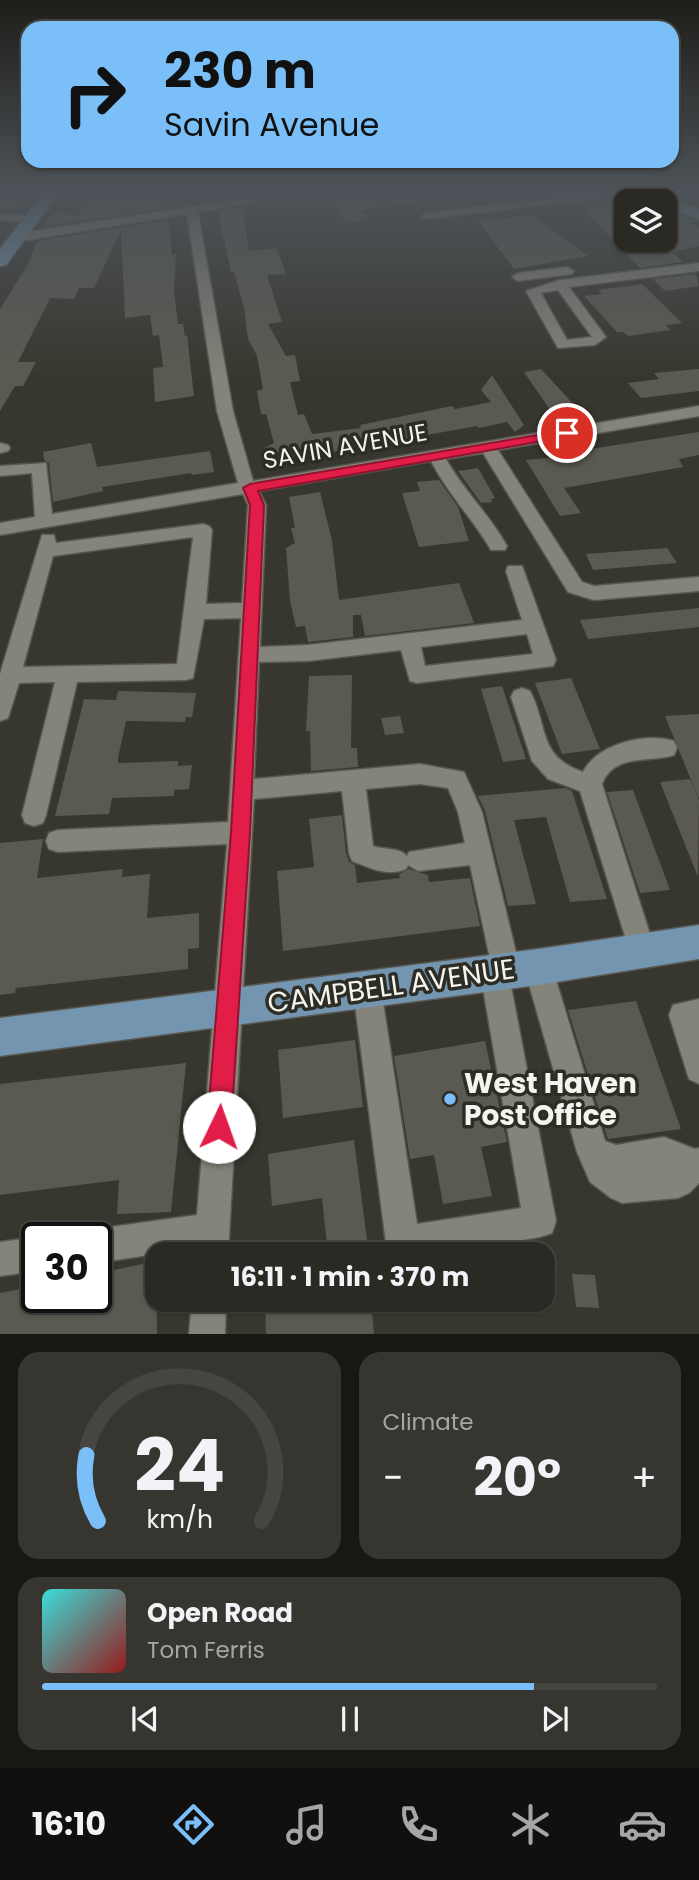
<!DOCTYPE html>
<html lang="en">
<head>
<meta charset="utf-8">
<style>
  body { margin:0; font-family:Poppins,sans-serif; background:#363530; color:#f1f3f6; height:100vh; display:flex; flex-direction:column; font-size:26px; white-space:nowrap }
  * { box-sizing:border-box; margin:0 }
  p { font-size:23px; color:#a5a6a6 }
  .icon { flex:none; width:38px; height:38px; fill:none; stroke:currentColor; stroke-width:2; stroke-linecap:round; stroke-linejoin:round }
  .map { position:relative; height:1334px; overflow:hidden }
  .sheet { display:flex; flex-direction:column; gap:18px; padding:18px; background:#171713; flex:1 }
  .sheet>* { flex:none }
  .guide { position:absolute; left:21px; top:21px; width:658px; height:147px; border-radius:21px; box-shadow:0 2px 5px #0004,0 0 0 2px #464541; background:#7abff8; color:#111; overflow:hidden }
  .fabs { position:absolute; left:614px; top:189px; display:grid; gap:14px }
  .fabs a { display:grid; place-items:center; width:63px; height:63px; border-radius:14px; background:#2a2923; box-shadow:0 2px 5px #0004,0 0 0 2px #464541; font-size:35px }
  .speed { position:absolute; left:21px; top:1222px; display:flex; gap:14px; font-size:35px; font-weight:700; text-align:center }
  .speed>* { display:grid; place-content:center; width:91px; height:91px; border-radius:50%; background:#2a2923; box-shadow:0 2px 5px #0004,0 0 0 2px #464541; line-height:1 }
  .speed .limit { border:4px solid #111; border-radius:10px; background:#fff; color:#111 }
  .pin { position:absolute; display:grid; place-items:center; width:60px; height:60px; color:#fff; margin:-30px; border:4px solid #fff; border-radius:50%; box-shadow:0 2px 7px #0007 }
  .me { position:absolute; width:77px; margin:-38px; rotate:3deg; stroke-linejoin:round; filter:drop-shadow(0 0 5px #0008) }
  .turn { display:flex; align-items:center; gap:24px; height:147px; padding:0 28px; font-size:32px }
  .turn .icon { width:91px; height:91px; stroke-width:2.5 }
  .turn b { display:block; font-size:49px; line-height:60px }
  .big { font-size:52px; font-weight:700; line-height:1.1 }
  .sheet .card { flex:1; display:flex; flex-direction:column; justify-content:center; gap:10px; min-width:0; padding:0 24px; border-radius:21px; background:#363530 }
  .sheet .dial { align-items:center; gap:0 }
  .dial svg { height:182px; overflow:visible; fill:none; stroke:#464541; stroke-width:7; stroke-linecap:round; text-anchor:middle }
  .dial text { fill:#f1f3f6; stroke:none }
  .song { display:flex; align-items:center; gap:21px }
  .cover { width:84px; height:84px; border-radius:10px; background:linear-gradient(135deg,hsl(180 70% 55%),hsl(0 70% 35%)) }
  .played { height:7px; border-radius:4px; background:linear-gradient(90deg,#7abff8 80%,#464541 80%) }
  .keys { display:flex; justify-content:space-around; direction:ltr }
  .heat { display:flex; justify-content:space-between; align-items:center; font-size:38px; direction:ltr }
  .sheet .tiles { flex:1; display:grid; gap:18px; grid-template-columns:1fr 1fr }
  .card:last-child { grid-column:span 2 }
  .trip { position:absolute; left:145px; top:1242px; width:410px; height:70px; border-radius:21px; background:#2a2923; box-shadow:0 2px 5px #0004,0 0 0 2px #464541; font-weight:700; line-height:70px; text-align:center }
  .tabs { display:flex; height:112px; justify-content:space-around; align-items:center; background:#11100e; color:#a5a6a6 }
  .tabs .icon { width:49px; height:49px }
  .tabs .selected { color:#7abff8 }
  .tabs b { font-size:32px; color:#f1f3f6 }
  .map>svg:first-child { display:block }
  .building { fill:#5b5a52 }
  .lines { fill:none; stroke-linecap:round; stroke-linejoin:round }
  .minor-casing { stroke:#57564f; stroke-width:3 }
  .major-casing { stroke:#57564f; stroke-width:3 }
  .minor { fill:#85847b; fill-rule:evenodd }
  .major { fill:#7495af; fill-rule:evenodd }
  .route { fill:#e11d48; stroke:#92132f; stroke-width:2 }
  .poi-dot { fill:#7abff8; stroke:#2e2d25; stroke-width:2.5 }
  .labels { text-anchor:middle; dominant-baseline:central; stroke-width:7; stroke-linejoin:round; paint-order:stroke }
  .street-label { font-size:24px; fill:#f5f4ef; stroke:#2e2d25 }
  .near-street-label { font-size:28px; fill:#f5f4ef; stroke:#2e2d25 }
  .near-poi-label { font-size:28px; font-weight:bold; fill:#f5f4ef; stroke:#2e2d25; text-anchor:start }
</style>
</head>
<body>
<div class="map">
<svg width="699" height="1334" viewBox="0 0 699 1334">
  <rect width="100%" height="100%" fill="#38372f"/>
  <!-- building -->
  <g class="building">
    <polygon points="0,191 32,191 15,210 0,209"/>
    <polygon points="80,191 150,191 151,196 165,194 167,208 42,227 53,213 81,215"/>
    <polygon points="316,191 426,191 427,200 359,211 368,219 348,223"/>
    <polygon points="626,203 626,240 665,240 665,210 699,221 690,223 699,228 699,246 672,252 683,262 640,268 583,209"/>
    <polygon points="242,207 249,251 277,248 286,274 267,275 282,322 268,324 286,356 295,355 300,381 290,382 298,415 304,414 312,434 361,428 360,425 452,406 455,409 491,402 481,390 492,375 524,425 515,432 507,422 479,428 477,426 271,463 264,448 274,443 266,414 261,414 257,391 263,389 257,356 248,339 244,308 234,272 231,272 218,211"/>
    <polygon points="532,215 588,256 514,269 478,221"/>
    <polygon points="168,220 172,255 176,254 174,290 178,324 183,324 185,336 187,335 194,396 155,402 153,368 163,367 159,335 153,336 150,315 125,318 121,230 94,288 79,288 74,299 50,298 18,362 36,362 23,386 15,386 0,411 0,309 28,264 37,241"/>
    <polygon points="696,274 699,286 665,291 653,279"/>
    <polygon points="642,284 682,323 666,325 670,330 628,336 623,332 617,332 584,296 602,294 598,290"/>
    <polygon points="541,369 577,408 551,411 524,372"/>
    <polygon points="699,369 699,391 641,398 628,383 659,379 654,373"/>
    <polygon points="699,432 699,455 679,459 683,467 564,488 581,513 560,516 526,460 581,455 578,451"/>
    <polygon points="91,443 97,467 210,451 214,472 192,475 191,473 102,487 103,491 53,502 49,463 44,460 43,452"/>
    <polygon points="478,468 495,498 491,499 492,502 481,503 458,471"/>
    <polygon points="439,480 458,507 469,541 419,547 402,493 420,491 417,482"/>
    <polygon points="320,492 332,541 339,600 459,583 474,623 365,636 361,615 353,615 353,637 308,642 305,626 296,627 290,601 286,548 295,543 291,528 295,528 289,497"/>
    <polygon points="667,548 677,563 593,570 586,554"/>
    <polygon points="699,608 699,627 588,639 580,620"/>
    <polygon points="352,675 351,748 357,748 358,767 311,771 310,731 306,731 309,676"/>
    <polygon points="571,678 600,749 562,754 535,683"/>
    <polygon points="502,686 526,759 503,762 481,689"/>
    <polygon points="118,691 196,693 192,717 186,717 185,722 126,721 118,758 118,763 178,761 178,766 192,765 189,789 174,790 174,796 112,798 109,814 55,816 84,699 116,700"/>
    <polygon points="699,714 699,797 698,797 665,716"/>
    <polygon points="400,716 404,733 385,735 381,718"/>
    <polygon points="690,779 699,800 698,877 660,782"/>
    <polygon points="566,788 572,791 607,899 570,902 546,817 514,820 536,904 508,906 485,811 478,796"/>
    <polygon points="633,790 670,890 640,893 607,792"/>
    <polygon points="342,815 346,853 349,862 355,865 357,883 400,878 399,874 409,869 428,875 429,882 470,878 480,926 283,951 277,871 314,867 309,819"/>
    <polygon points="43,839 37,878 123,869 122,877 150,874 147,918 199,913 199,948 188,949 188,969 16,988 15,993 0,995 0,843"/>
    <polygon points="636,1001 681,1129 608,1139 568,1010"/>
    <polygon points="355,1040 363,1107 283,1118 278,1050"/>
    <polygon points="485,1041 507,1142 481,1147 492,1196 443,1204 434,1155 410,1159 394,1056"/>
    <polygon points="186,1063 171,1212 117,1214 119,1180 0,1195 0,1084"/>
    <polygon points="354,1140 369,1255 328,1255 322,1198 272,1206 268,1154"/>
    <polygon points="156,1261 157,1334 0,1334 0,1293 37,1286 37,1297 96,1297 96,1274"/>
    <polygon points="572,1274 595,1275 599,1308 576,1307"/>
    <polygon points="283,1300 371,1300 374,1334 266,1334 265,1302"/>
  </g>
  <g class="lines">
    <!-- minor casing -->
    <g class="minor-casing">
      <g id="minor">
        <polygon points="608,191 638,191 633,194 427,219 421,216 427,213"/>
        <polygon points="657,191 671,191 655,199 647,199 647,195"/>
        <path d="M 248,198 L 254,201 L 252,203 L 198,212 L 233,411 L 253,481 L 699,406 L 699,416 L 498,450 L 582,582 L 594,586 L 699,577 L 699,591 L 594,600 L 568,592 L 483,453 L 446,459 C 464,491 489,514 507,546 L 505,550 L 491,550 C 473,519 448,494 431,461 L 259,491 L 266,505 L 260,647 L 308,645 L 522,620 L 506,571 L 508,566 L 522,566 L 524,571 L 556,660 L 553,666 L 417,683 L 410,681 L 401,650 L 308,661 L 259,662 L 254,779 L 420,764 L 464,772 L 482,812 L 520,969 L 516,979 L 510,981 L 556,1221 L 552,1233 L 540,1237 L 433,1255 L 391,1255 L 386,1243 L 353,989 L 357,979 L 367,975 L 377,979 L 381,989 L 417,1224 L 521,1208 L 480,971 L 484,961 L 490,959 L 470,865 L 418,871 L 408,865 L 406,869 C 386,877 371,868 352,861 L 349,853 L 342,791 L 254,799 L 228,1255 L 194,1255 L 195,1248 L 96,1263 L 96,1237 L 83,1237 L 96,1229 L 197,1215 L 227,844 L 58,852 L 49,849 L 46,841 L 49,833 L 58,830 L 228,822 L 241,618 L 204,619 L 193,678 L 186,680 L 77,682 L 46,815 L 43,823 L 34,826 L 25,823 L 22,815 L 55,682 L 19,683 L 8,718 L 0,721 L 0,674 L 42,535 L 54,535 L 56,543 L 203,524 L 209,526 L 212,530 L 206,604 L 242,603 L 248,505 L 243,494 L 0,535 L 0,523 L 35,517 L 32,473 L 0,476 L 0,466 L 46,463 L 52,514 L 238,483 L 217,411 L 187,214 L 15,242 L 9,238 L 15,234 ZM 193,537 L 177,664 L 23,667 L 53,556 ZM 527,634 L 533,654 L 425,666 L 421,647 ZM 420,784 L 448,788 L 458,812 L 465,843 L 409,852 L 407,856 C 399,847 384,850 373,846 L 366,789 Z"/>
        <polygon points="0,214 30,216 36,219 30,222 0,220"/>
        <path d="M 699,263 L 699,271 L 569,287 L 606,337 L 595,345 L 558,348 L 526,291 L 560,280 ZM 558,290 L 592,337 L 591,337 L 567,340 L 541,293 Z"/>
        <polygon points="568,267 574,271 572,274 518,281 512,277 518,273"/>
        <polygon points="0,443 8,445 10,448 8,451 0,453"/>
        <path d="M 522,688 L 530,691 C 549,727 537,756 583,772 C 597,744 646,732 674,741 L 677,748 L 674,755 C 649,763 614,753 602,784 L 655,950 L 652,959 L 642,963 L 632,959 L 580,791 L 548,779 L 532,761 L 511,697 L 514,691 Z"/>
        <polygon points="538,953 548,957 552,967 605,1141 616,1145 664,1137 695,1149 699,1148 699,1183 689,1193 678,1198 622,1203 611,1198 590,1182 577,1152 524,967 528,957"/>
        <polygon points="699,999 699,1084 689,1079 669,1015 673,1005"/>
        <polygon points="37,1237 37,1271 0,1276 0,1242"/>
        <polygon points="192,1300 226,1300 225,1334 189,1334"/>
      </g>
    </g>
    <!-- major casing -->
    <g class="major-casing">
      <g id="major">
        <polygon points="45,191 60,191 6,265 0,266 0,249"/>
        <polygon points="624,191 645,191 699,209 699,219 665,207 665,201 648,201 626,194"/>
        <polygon points="699,925 699,959 538,985 0,1056 0,1018 538,949"/>
      </g>
    </g>
    <!-- minor -->
    <use href="#minor" class="minor"/>
    <!-- major -->
    <use href="#major" class="major"/>
  </g>
  <!-- sky -->
  <linearGradient id="sky" x2="0" y2="1"><stop stop-color="#1f1e1a"/><stop offset="0.51" stop-color="#4d5358"/><stop offset="1" stop-color="#4d5358" stop-opacity="0"/></linearGradient>
  <rect width="699" height="378" fill="url(#sky)"/>
  <!-- route -->
  <polygon class="route" points="567,430 573,433 571,436 258,491 264,505 250,832 231,1127 227,1135 219,1139 211,1135 207,1127 231,832 250,505 243,488 250,484"/>
  <!-- markers -->
  <circle class="poi-dot" cx="450" cy="1099" r="7"/>
  <g class="labels">
    <!-- street labels -->
    <g class="street-label">
      <text transform="translate(345 446) rotate(-10)">SAVIN AVENUE</text>
    </g>
    <!-- near-street labels -->
    <g class="near-street-label">
      <text transform="translate(391 986) rotate(-8)">CAMPBELL AVENUE</text>
    </g>
    <!-- near-poi labels -->
    <g class="near-poi-label">
      <text x="464" y="1083">West Haven<tspan x="464" dy="32">Post Office</tspan></text>
    </g>
  </g>
</svg>
<div class="fabs">
<a><svg class="icon" aria-label="layers" viewBox="0 0 24 24"><path d="M12 4l9 5-9 5-9-5zM3 14l9 5 9-5"/></svg></a>
</div>
<div class="speed"><div class="limit">30</div></div>
<div class="pin" style="left:567px;top:433px;background:#d93025"><svg class="icon" aria-label="arrive" viewBox="0 0 24 24"><path d="M6 21V4h12l-3 4 3 4H6"/></svg></div>
<svg class="me" style="left:219px;top:1127px" viewBox="-20 -20 40 40"><circle r="19" fill="#fff"/><path d="M0-13L10 11 0 6-10 11z" fill="#e11d48"/></svg>
<div class="trip">16:11 · 1 min · 370 m</div>
<div class="guide">
<div class="turn"><svg class="icon" aria-label="right" viewBox="0 0 24 24"><path d="M7 20v-9h11M14 6l5 5-5 5"/></svg><div><b>230 m</b>Savin Avenue</div></div>
</div>
</div>
<section class="sheet">
<div class="tiles">
<div class="card dial"><svg viewBox="0 0 100 80">
<path d="M14 69A42 42 0 1 1 86 69"/>
<path d="M14 69A42 42 0 0 1 9 40" stroke="#7abff8"/>
<text x="50" y="56" font-size="32" font-weight="700">24</text>
<text x="50" y="72" font-size="11">km/h</text>
</svg></div>
<div class="card"><p>Climate</p>
<div class="heat"><a>−</a><b class="big">20°</b><a>+</a></div>
</div>
<div class="card">
<div class="song"><i class="cover"></i><div><b>Open Road</b><p>Tom Ferris</p></div></div>
<div class="played"></div>
<div class="keys"><svg class="icon" aria-label="previous" viewBox="0 0 24 24"><path d="M18 5L8 12l10 7zM5 5v14"/></svg><svg class="icon" aria-label="pause" viewBox="0 0 24 24"><path d="M8 5v14M16 5v14"/></svg><svg class="icon" aria-label="next" viewBox="0 0 24 24"><path d="M6 5l10 7-10 7zM19 5v14"/></svg></div>
</div>
</div>
</section>
<nav class="tabs">
<b>16:10</b>
<svg class="icon selected" aria-label="directions" viewBox="0 0 24 24"><path d="M12 3l9 9-9 9-9-9zM9 14v-3h6M13 9l2 2-2 2"/></svg>
<svg class="icon" aria-label="music" viewBox="0 0 24 24"><path d="M9 18V5l10-2v13"/><circle cx="6" cy="18" r="3"/><circle cx="16" cy="16" r="3"/></svg>
<svg class="icon" aria-label="phone" viewBox="0 0 24 24"><path d="M5 4h4l2 5-3 2q2 4 5 5l2-3 5 2v4C11 20 4 13 5 4z"/></svg>
<svg class="icon" aria-label="climate" viewBox="0 0 24 24"><path d="M12 3v18M4 7l16 10M4 17L20 7"/></svg>
<svg class="icon" aria-label="car" viewBox="0 0 24 24"><path d="M5 17H2v-5l4-1 3-4h7l3 4 3 1v5h-3M9 17h6M6 11h13"/><circle cx="7" cy="17" r="2"/><circle cx="17" cy="17" r="2"/></svg>
</nav>
</body>
</html>
